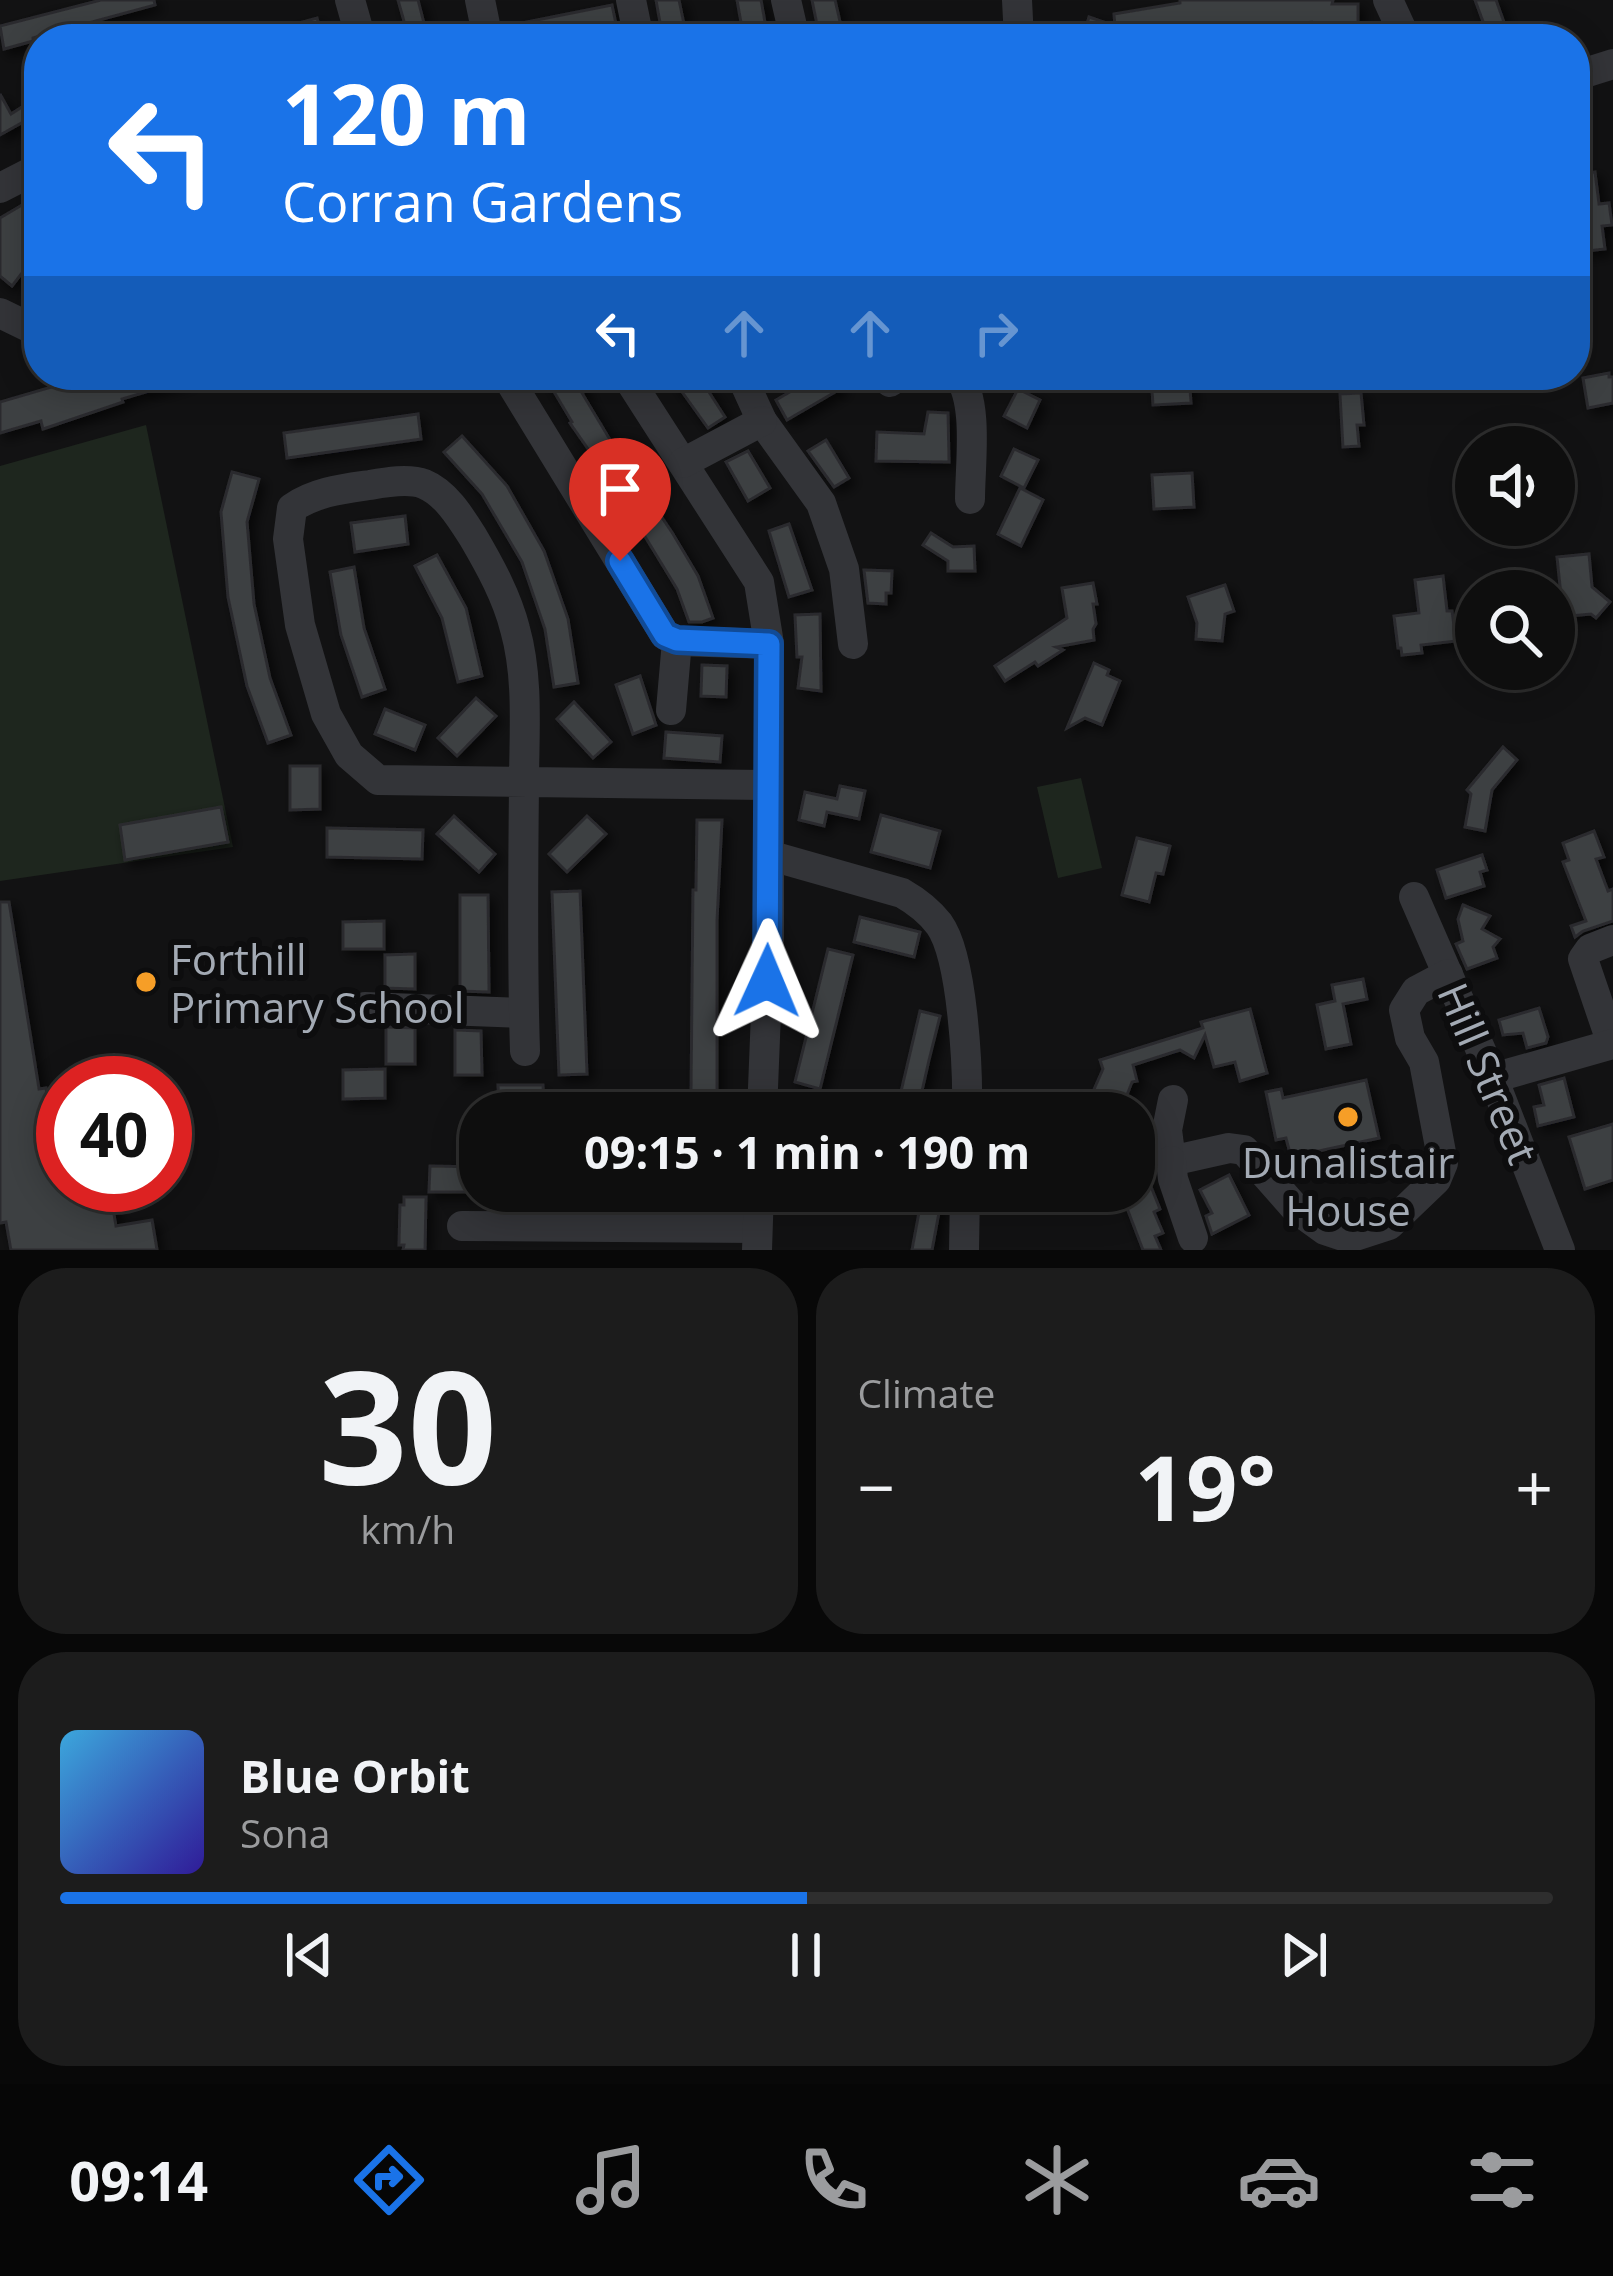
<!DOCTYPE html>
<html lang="en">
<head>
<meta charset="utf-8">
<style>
  body { margin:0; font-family:"Open Sans",sans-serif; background:#1c1c1c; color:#f1f3f6; height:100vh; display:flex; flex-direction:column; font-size:45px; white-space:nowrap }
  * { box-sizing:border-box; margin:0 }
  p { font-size:39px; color:#9b9c9e }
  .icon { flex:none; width:66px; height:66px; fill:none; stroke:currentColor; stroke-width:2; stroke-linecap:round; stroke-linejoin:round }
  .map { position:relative; height:1250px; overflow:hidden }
  .panel { display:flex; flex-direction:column; gap:18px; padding:18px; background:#080808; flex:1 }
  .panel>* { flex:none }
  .guide { position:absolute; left:24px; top:24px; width:1566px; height:366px; border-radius:48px; box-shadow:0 6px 30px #0003,0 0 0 3px #2e2e2e; background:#1a73e8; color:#fff; overflow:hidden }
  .fabs { position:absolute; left:1455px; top:426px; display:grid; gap:24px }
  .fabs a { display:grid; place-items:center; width:120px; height:120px; border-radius:50%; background:#0e0e0e; box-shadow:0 6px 30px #0003,0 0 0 3px #2e2e2e; font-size:60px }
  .speed { position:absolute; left:36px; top:1056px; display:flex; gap:24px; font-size:60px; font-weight:700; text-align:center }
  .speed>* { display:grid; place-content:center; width:156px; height:156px; border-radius:50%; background:#0e0e0e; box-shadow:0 6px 30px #0003,0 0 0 3px #2e2e2e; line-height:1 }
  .speed .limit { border:18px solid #d22; background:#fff; color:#111 }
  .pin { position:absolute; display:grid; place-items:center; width:102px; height:102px; color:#fff; margin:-123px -51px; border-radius:50% 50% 50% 0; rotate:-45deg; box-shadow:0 0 12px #0007 }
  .pin .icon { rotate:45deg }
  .me { position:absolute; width:132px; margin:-66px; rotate:1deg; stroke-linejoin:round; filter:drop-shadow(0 0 9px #0008) }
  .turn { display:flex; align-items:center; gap:42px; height:252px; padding:0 60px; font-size:54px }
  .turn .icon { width:156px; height:156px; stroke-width:2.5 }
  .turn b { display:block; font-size:84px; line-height:102px }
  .lanes { display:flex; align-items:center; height:114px; padding:0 60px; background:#0003; justify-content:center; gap:60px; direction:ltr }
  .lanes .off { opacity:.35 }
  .big { font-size:90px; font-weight:700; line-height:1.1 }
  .panel .tile { flex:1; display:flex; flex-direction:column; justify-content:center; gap:18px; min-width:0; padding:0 42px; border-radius:48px; background:#1c1c1c }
  .panel .dial { align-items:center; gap:0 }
  .dial b { font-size:156px; line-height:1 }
  .song { display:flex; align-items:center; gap:36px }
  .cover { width:144px; height:144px; border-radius:18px; background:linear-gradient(135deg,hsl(200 70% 55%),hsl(250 70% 35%)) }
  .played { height:12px; border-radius:6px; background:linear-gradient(90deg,#1a73e8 50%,#2e2e2e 50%) }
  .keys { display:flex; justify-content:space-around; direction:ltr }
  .heat { display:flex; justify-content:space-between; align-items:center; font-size:66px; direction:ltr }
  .panel .tiles { flex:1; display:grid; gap:18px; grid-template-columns:1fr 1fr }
  .tile:last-child { grid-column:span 2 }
  .trip { position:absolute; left:459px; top:1092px; width:696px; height:120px; border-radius:48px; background:#0e0e0e; box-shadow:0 6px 30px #0003,0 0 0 3px #2e2e2e; font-weight:700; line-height:120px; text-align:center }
  .menu { display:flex; height:192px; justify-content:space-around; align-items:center; background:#060606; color:#9b9c9e }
  .menu .icon { width:84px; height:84px }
  .menu .on { color:#1a73e8 }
  .menu b { font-size:54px; color:#f1f3f6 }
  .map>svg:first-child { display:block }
  .green { fill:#1e261e }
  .building { fill:#3e4043; stroke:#2c2c2f; stroke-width:3; filter:url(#shadow) }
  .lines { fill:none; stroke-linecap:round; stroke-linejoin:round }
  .minor { stroke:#333438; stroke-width:30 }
  .route-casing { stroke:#114b97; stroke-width:30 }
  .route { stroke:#1a73e8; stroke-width:21 }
  .poi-dot { fill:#f69e27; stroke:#0d0d0e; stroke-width:4.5 }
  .labels { text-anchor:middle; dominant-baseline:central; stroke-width:12; stroke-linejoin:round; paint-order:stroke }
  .poi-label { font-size:42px; fill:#a3aab4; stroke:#0d0d0e; text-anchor:start }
  .street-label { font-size:42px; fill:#a3aab4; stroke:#0d0d0e }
</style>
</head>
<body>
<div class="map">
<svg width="1613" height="1250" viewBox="0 0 1613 1250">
  <defs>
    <filter id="shadow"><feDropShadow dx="5.5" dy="5.5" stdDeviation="6" flood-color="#0009"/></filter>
  </defs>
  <rect width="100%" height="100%" fill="#121213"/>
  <!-- green -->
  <g class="green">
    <polygon points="146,425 233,847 0,881 0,466"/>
    <polygon points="1081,778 1102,868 1058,878 1037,787"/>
  </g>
  <!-- building -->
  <g class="building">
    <polygon points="101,0 154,0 155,5 33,38 33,41 4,49 0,26"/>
    <polygon points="398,0 418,0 428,39 409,39"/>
    <polygon points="656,0 679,0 687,39 663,39"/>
    <polygon points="737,0 761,0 768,39 744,39"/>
    <polygon points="812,0 835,0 844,39 820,39"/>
    <polygon points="1180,0 1333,0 1332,4 1358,4 1358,26 1373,39 1331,39 1312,22 1221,35 1219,26 1146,36 1146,39 1082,39 1089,17 1115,26 1114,14 1180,3"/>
    <polygon points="1475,0 1496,0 1510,39 1457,39 1485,27"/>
    <polygon points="612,5 617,29 564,39 520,39 517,24"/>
    <polygon points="317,18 323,39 259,39 258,34"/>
    <polygon points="0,94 11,114 39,96 39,113 0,135"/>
    <polygon points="1595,172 1599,204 1609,203 1612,225 1602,226 1605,249 1577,252 1575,237 1579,237 1575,175"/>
    <polygon points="39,202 39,251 12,286 0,276 0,218 22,205 23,207"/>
    <polygon points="1609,373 1609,377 1613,377 1613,403 1588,408 1583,378"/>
    <polygon points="118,375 189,375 190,379 122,399 123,402 43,429 41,421 0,433 0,402 65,383 67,390"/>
    <polygon points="544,375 576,375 585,391 582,393 612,443 673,534 698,576 713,618 702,622 689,622 677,589 616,489 570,423 572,422"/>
    <polygon points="670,375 698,375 725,417 708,428"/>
    <polygon points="819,375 834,375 842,388 787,420 776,400"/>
    <polygon points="1151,375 1189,375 1191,403 1153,405"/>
    <polygon points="1018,389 1040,400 1027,428 1004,416"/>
    <polygon points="1361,393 1364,425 1357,425 1359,446 1343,447 1340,394"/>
    <polygon points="928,412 948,413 949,462 876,461 877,432 924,434"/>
    <polygon points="418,414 421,439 287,458 284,433"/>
    <polygon points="462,436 507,486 544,551 568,619 578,683 554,687 545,629 522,562 482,494 444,452"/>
    <polygon points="826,440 849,478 834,487 808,451"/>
    <polygon points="1014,449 1038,460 1024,488 1001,476"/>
    <polygon points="748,451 770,488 748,501 726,462"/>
    <polygon points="232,472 259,479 247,522 254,604 270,678 291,735 268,743 247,686 228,597 221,512"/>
    <polygon points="1192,473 1194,507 1154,509 1152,475"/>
    <polygon points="1020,488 1043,500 1021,546 998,534"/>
    <polygon points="405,516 408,544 355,552 351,523"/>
    <polygon points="789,524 812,590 789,597 769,531"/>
    <polygon points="931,533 953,547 974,546 975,571 948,571 948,561 923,545"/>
    <polygon points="1589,554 1592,587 1610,602 1596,618 1591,614 1558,617 1556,595 1561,595 1557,557"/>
    <polygon points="437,555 466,608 482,676 458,682 442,618 415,566"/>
    <polygon points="354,567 364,628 385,689 362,697 341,635 330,572"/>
    <polygon points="864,570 892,571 891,593 886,593 886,604 868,603"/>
    <polygon points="1443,576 1447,611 1452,611 1456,641 1421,645 1422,653 1402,655 1401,648 1398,648 1394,616 1419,613 1415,580"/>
    <polygon points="1093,583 1097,604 1093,604 1096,624 1093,629 1094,640 1056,647 1063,650 1038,666 1035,662 1005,681 995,666 1067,618 1062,588"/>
    <polygon points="1225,585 1234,611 1225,614 1222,641 1196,639 1197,623 1188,597"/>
    <polygon points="820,614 821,691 798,688 802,657 797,657 795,615"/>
    <polygon points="1094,663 1109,670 1107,675 1120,681 1102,725 1085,718 1067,728"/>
    <polygon points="702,665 727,666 726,697 701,696"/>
    <polygon points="640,676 656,725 633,734 616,685"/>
    <polygon points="476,698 496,716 457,756 438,738"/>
    <polygon points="574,702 611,742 593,758 557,719"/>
    <polygon points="385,709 425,725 415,750 375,734"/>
    <polygon points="666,732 722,736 720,762 664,758"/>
    <polygon points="1503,747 1517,760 1492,790 1485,831 1465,827 1471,794 1467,790"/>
    <polygon points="290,766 320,766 320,809 290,810"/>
    <polygon points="840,786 865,791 859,819 827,812 824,826 799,820 805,792 837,799"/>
    <polygon points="221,807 228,842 125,860 120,825"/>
    <polygon points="881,815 940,831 930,868 871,852"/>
    <polygon points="454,816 495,854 479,872 437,834"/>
    <polygon points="587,816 606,834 567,872 549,854"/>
    <polygon points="697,820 722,820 717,920 717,1113 698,1113 698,1096 691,1096 693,890 696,890"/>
    <polygon points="327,828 423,830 422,859 327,857"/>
    <polygon points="1594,831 1604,857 1596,859 1608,891 1613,889 1613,921 1583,931 1575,937 1571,926 1586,921 1563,862 1569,860 1563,843"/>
    <polygon points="1137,838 1170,846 1163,874 1156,873 1149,902 1122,895"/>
    <polygon points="1482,855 1487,870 1480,872 1484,886 1446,898 1437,870"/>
    <polygon points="580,891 587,1074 559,1075 552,892"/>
    <polygon points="460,895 488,895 489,992 460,991"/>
    <polygon points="0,902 9,902 39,1089 46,1088 58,1165 63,1165 63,1185 109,1185 116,1226 152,1220 157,1250 11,1250 6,1222 0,1223"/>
    <polygon points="1463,905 1490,916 1482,929 1500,939 1493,947 1497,958 1467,969 1456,944 1463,941 1458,919"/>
    <polygon points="860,917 920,932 914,957 854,942"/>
    <polygon points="384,921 384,949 343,949 343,922"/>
    <polygon points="828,949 853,955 820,1089 795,1082"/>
    <polygon points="415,954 415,989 385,988 385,955"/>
    <polygon points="1363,979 1367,999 1343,1004 1351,1044 1326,1049 1317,1005 1335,1001 1332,985"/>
    <polygon points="1539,1008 1548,1037 1546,1043 1527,1048 1523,1033 1503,1035 1499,1020"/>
    <polygon points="1250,1009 1267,1073 1240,1081 1235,1062 1214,1067 1205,1035 1194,1058 1180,1050 1133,1065 1137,1081 1132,1082 1125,1100 1128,1113 1096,1113 1102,1098 1092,1094 1103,1069 1100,1060 1203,1028 1201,1022"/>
    <polygon points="920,1011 940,1016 929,1060 917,1113 896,1113"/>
    <polygon points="386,1027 415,1028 415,1064 386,1064"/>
    <polygon points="455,1030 481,1031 482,1075 455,1075"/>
    <polygon points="385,1069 385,1098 343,1099 343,1070"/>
    <polygon points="1564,1078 1574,1117 1538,1126 1534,1107 1544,1105 1539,1085"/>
    <polygon points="1366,1080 1379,1138 1291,1157 1286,1138 1276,1140 1266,1092 1281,1089 1283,1098"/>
    <polygon points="498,1085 543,1085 544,1113 499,1113"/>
    <polygon points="1613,1124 1613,1180 1585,1189 1569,1137"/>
    <polygon points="1134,1145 1160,1209 1154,1212 1163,1233 1155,1236 1161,1250 1143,1250 1122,1195 1134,1191"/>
    <polygon points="430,1166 480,1167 480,1192 429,1192"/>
    <polygon points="1229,1175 1249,1215 1212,1234 1206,1216 1212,1213 1200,1190"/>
    <polygon points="923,1191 943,1191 932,1250 912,1250"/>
    <polygon points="404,1197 426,1197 425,1250 403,1250 404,1245 399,1245 400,1205 404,1205"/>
  </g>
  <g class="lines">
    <!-- minor -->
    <g class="minor">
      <polyline points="350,0 361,39"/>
      <polyline points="480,0 488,39"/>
      <polyline points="631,0 639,39"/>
      <polyline points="786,0 795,39"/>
      <polyline points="1017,0 1019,39"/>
      <polyline points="1388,0 1406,39"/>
      <polyline points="1575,76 1613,64"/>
      <polyline points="0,188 39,168"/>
      <polyline points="0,313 39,332"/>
      <polyline points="506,375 665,635 677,641 769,644"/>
      <polyline points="626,375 759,582 769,644 769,937 762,1113"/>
      <polyline points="741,375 762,421 821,503 844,569 853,644"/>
      <path d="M 958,375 C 979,401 970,465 970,499"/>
      <polyline points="890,382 899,375"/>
      <polyline points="683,463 762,421"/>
      <polyline points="671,710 677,641"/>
      <path d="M 768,855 L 902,893 C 916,901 929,911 939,924 C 963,957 968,1070 967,1113"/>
      <polyline points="1414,897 1493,1078 1560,1250"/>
      <polyline points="365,1007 524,1013"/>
      <polyline points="1612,1044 1583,959 1590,949 1613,940"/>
      <path d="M 525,1051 C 522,962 523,873 524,785 C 524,733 529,679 515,629 C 507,597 490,566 473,537 C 461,518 446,493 424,484 C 409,478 386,482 370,485 C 342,489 315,492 292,508 L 288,539 L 300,625 L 326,714 L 349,755 L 378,780 L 767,785"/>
      <polyline points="1493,1078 1613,1044"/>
      <polyline points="1173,1100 1167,1130 1171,1161 1229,1148 1244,1150 1296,1209 1325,1230 1349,1238 1389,1225 1436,1180 1443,1163 1424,1062 1410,1038 1404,1010 1416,991 1448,974"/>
      <polyline points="1171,1161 1173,1179 1193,1238"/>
      <polyline points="462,1226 757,1228"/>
      <polyline points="757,1250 759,1191"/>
      <polyline points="964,1250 965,1191"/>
    </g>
  </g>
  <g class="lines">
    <!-- route casing -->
    <g class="route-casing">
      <polyline id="route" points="620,561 665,635 677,640 769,644 767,981"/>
    </g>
    <!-- route -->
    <use href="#route" class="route"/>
  </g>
  <!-- markers -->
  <g class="poi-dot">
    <circle cx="146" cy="982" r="12"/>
    <circle cx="1348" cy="1117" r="12"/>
  </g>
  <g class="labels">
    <!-- poi labels -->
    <g class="poi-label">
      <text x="170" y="958">Forthill<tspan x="170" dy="48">Primary School</tspan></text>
      <text x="1348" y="1161" text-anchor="middle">Dunalistair<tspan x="1348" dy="48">House</tspan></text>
    </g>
    <!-- street labels -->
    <g class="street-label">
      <text transform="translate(1489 1073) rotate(67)">Hill Street</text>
    </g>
  </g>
</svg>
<div class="fabs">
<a><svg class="icon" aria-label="sound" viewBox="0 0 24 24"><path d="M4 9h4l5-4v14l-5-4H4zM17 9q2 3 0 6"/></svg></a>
<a><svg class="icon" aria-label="search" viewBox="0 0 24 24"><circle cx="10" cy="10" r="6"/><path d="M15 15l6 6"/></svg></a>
</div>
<div class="speed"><div class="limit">40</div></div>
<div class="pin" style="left:620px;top:561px;background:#d93025"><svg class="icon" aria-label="arrive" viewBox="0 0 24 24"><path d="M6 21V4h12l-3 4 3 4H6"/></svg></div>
<svg class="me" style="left:767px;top:981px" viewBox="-20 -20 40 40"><path d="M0-17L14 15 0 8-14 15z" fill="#1a73e8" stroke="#fff" stroke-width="4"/></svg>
<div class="trip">09:15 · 1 min · 190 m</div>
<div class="guide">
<div class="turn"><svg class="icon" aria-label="left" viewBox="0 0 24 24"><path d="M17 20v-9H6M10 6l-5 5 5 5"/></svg><div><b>120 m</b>Corran Gardens</div></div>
<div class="lanes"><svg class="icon" aria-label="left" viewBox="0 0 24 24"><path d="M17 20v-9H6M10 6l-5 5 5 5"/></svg><svg class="icon off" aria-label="ahead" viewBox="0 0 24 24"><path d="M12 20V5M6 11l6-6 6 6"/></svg><svg class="icon off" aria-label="ahead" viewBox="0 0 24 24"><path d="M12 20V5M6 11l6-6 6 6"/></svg><svg class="icon off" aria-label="right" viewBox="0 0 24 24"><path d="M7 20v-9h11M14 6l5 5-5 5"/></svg></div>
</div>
</div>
<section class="panel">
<div class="tiles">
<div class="tile dial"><b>30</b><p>km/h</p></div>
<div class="tile"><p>Climate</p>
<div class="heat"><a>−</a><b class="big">19°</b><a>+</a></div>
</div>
<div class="tile">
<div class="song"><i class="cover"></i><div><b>Blue Orbit</b><p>Sona</p></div></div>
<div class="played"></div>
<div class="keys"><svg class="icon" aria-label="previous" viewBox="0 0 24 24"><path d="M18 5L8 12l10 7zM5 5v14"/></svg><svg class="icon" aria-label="pause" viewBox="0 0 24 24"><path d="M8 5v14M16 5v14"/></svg><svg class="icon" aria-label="next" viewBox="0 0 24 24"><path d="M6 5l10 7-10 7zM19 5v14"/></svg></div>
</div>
</div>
</section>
<nav class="menu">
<b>09:14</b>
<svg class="icon on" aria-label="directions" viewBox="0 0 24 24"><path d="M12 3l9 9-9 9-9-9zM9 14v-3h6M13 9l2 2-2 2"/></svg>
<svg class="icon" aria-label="music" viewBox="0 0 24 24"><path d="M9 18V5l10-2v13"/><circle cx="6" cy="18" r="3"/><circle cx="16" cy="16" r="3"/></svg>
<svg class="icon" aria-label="phone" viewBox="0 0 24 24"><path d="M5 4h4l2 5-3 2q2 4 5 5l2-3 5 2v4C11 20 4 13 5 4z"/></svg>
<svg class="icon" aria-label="climate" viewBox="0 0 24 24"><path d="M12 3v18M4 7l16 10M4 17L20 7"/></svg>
<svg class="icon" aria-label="car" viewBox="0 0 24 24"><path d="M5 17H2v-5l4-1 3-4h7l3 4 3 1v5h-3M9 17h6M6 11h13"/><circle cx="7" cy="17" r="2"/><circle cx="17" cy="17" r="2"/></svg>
<svg class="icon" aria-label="filters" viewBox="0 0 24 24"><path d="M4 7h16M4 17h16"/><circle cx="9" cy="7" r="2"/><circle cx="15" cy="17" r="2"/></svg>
</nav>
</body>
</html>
